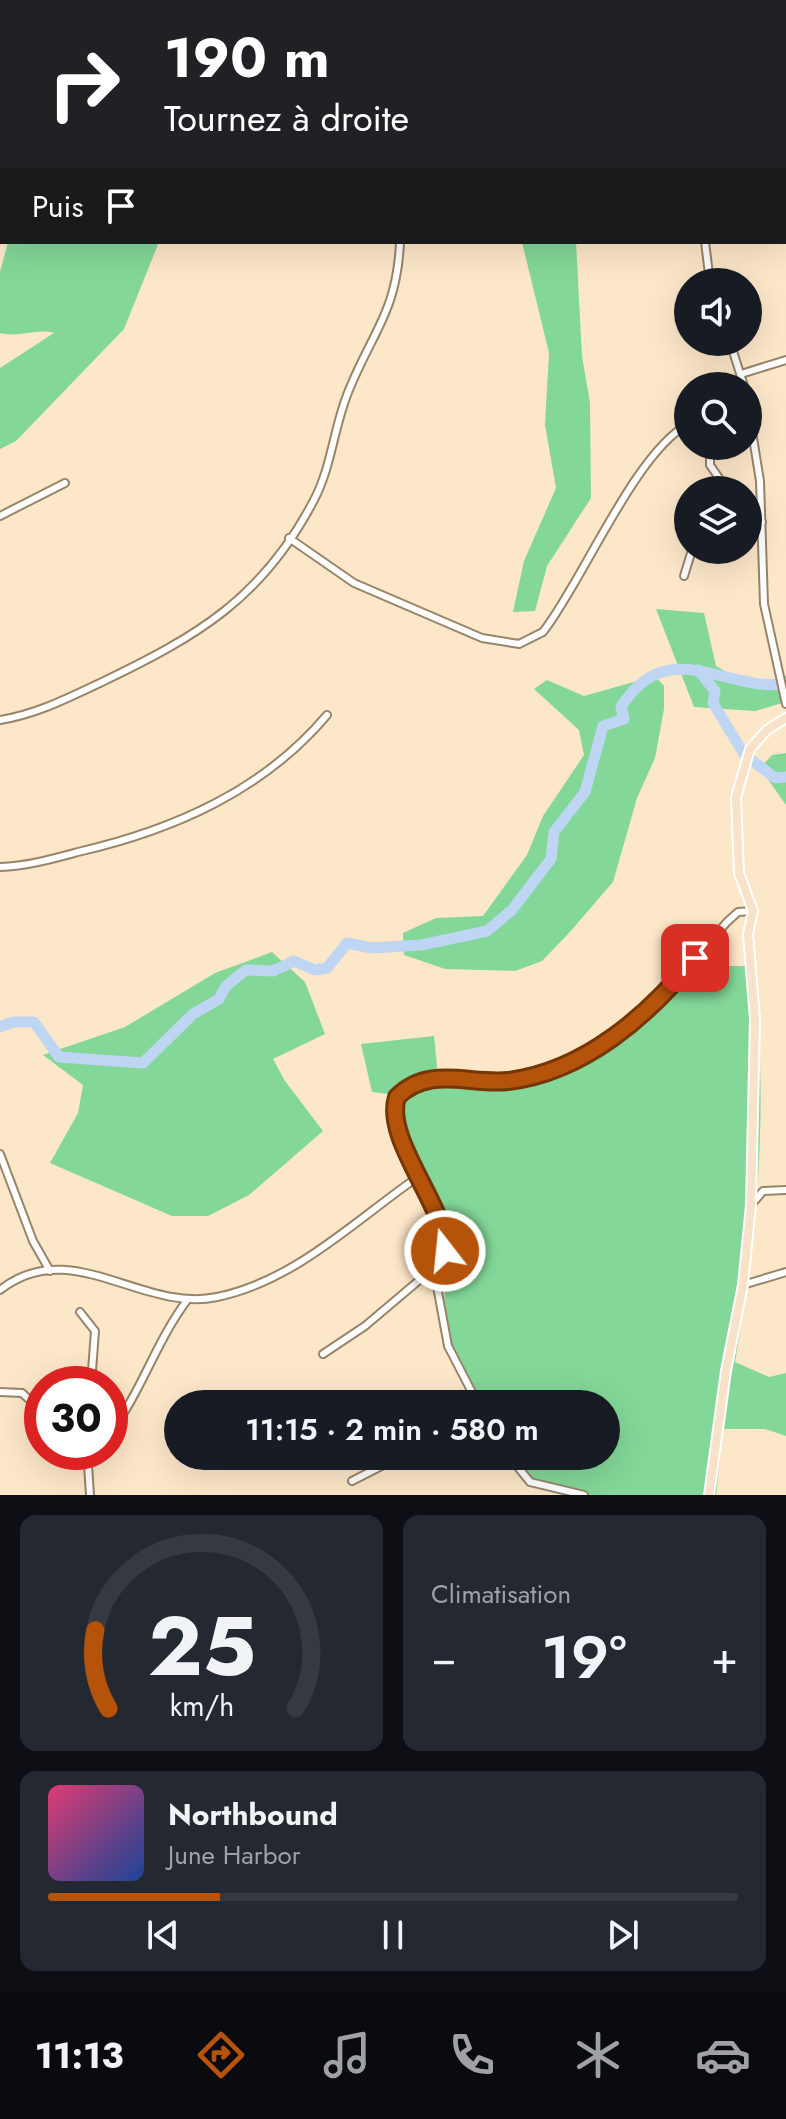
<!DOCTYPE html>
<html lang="fr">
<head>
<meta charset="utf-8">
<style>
  body { margin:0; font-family:Jost,sans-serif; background:#242831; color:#f1f3f6; height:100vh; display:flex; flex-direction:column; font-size:30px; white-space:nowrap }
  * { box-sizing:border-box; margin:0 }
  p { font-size:26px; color:#9ea1a6 }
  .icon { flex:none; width:44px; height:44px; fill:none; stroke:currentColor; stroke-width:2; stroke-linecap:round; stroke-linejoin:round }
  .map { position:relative; height:1495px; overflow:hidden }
  .sheet { display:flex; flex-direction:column; gap:20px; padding:20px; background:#0d0f14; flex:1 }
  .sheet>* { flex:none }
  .top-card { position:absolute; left:0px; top:0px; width:786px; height:244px; box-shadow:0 8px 32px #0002; background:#202124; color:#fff; overflow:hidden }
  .tools { position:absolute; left:674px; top:268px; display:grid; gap:16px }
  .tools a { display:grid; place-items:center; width:88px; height:88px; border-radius:50%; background:#171b24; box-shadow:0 8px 32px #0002; font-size:40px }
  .speed { position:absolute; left:24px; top:1366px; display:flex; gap:16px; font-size:40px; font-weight:700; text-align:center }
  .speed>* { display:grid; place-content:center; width:104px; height:104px; border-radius:50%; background:#171b24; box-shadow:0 8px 32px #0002; line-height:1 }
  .speed .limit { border:12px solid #d22; background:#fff; color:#111 }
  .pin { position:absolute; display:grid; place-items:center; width:68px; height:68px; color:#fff; margin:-34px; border-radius:16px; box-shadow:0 4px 12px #0006 }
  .me { position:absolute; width:88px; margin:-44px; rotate:344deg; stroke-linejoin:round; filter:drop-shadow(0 0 6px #0008) }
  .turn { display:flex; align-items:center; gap:28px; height:168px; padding:0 32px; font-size:36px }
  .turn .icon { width:104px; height:104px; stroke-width:2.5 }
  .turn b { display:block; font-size:56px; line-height:68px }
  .then { display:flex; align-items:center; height:76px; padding:0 32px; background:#0003; gap:16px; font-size:30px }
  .big { font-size:60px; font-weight:600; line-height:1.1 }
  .sheet .widget { flex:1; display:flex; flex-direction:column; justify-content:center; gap:12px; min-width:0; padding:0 28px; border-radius:16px; background:#242831 }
  .sheet .dial { align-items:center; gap:0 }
  .dial svg { height:208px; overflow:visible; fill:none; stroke:#363941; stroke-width:7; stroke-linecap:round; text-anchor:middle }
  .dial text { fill:#f1f3f6; stroke:none }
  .song { display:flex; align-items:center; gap:24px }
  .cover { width:96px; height:96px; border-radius:12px; background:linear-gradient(135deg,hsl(340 70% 55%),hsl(220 70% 35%)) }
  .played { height:8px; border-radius:4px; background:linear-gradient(90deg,#b45309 25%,#363941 25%) }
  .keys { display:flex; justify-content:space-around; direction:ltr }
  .heat { display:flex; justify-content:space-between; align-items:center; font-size:44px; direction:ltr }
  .sheet .tiles { flex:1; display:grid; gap:20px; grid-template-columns:1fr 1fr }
  .widget:last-child { grid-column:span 2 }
  .trip { position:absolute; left:164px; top:1390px; width:456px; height:80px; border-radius:40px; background:#171b24; box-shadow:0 8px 32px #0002; font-weight:600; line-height:80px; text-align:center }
  .tabs { display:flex; height:128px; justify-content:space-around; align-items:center; background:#090b0e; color:#9ea1a6 }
  .tabs .icon { width:56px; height:56px }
  .tabs .selected { color:#b45309 }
  .tabs b { font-size:36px; color:#f1f3f6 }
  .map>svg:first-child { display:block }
  .green { fill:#83d798 }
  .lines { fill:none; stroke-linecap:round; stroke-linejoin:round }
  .river { stroke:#bfd5f4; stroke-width:11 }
  .minor-casing { stroke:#988569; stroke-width:10 }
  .major-casing { stroke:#fff; stroke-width:12 }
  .minor { stroke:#fff; stroke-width:6 }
  .major { stroke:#f8e2c9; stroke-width:8 }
  .route-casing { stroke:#753606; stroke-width:20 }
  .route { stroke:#b45309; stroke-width:14 }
</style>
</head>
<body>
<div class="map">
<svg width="786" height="1495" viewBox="0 0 786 1495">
  <rect width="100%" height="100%" fill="#fde7c9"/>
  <!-- green -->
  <g class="green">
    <path d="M 8,242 L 159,242 L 124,329 L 16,441 L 0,449 L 0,368 L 54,333 C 36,328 19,338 0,333 L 0,272 Z"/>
    <polygon points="522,242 576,242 582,356 590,403 591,498 547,566 535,611 513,612 524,561 556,488 545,425 549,353"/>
    <polygon points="656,609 704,613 716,666 751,686 786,676 786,702 755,711 694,707"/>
    <polygon points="655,676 664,686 664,709 655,758 637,798 613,882 569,933 542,961 515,971 445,969 404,955 403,933 436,918 483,916 527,855 543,816 584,755 579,730 534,689 547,680 584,696"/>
    <polygon points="786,753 786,805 760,768 772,755"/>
    <polygon points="272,952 305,982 325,1034 273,1059 285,1081 323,1131 249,1195 208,1216 172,1216 50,1163 78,1113 83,1085 43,1055 125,1027 215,973"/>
    <path d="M 686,966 L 751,966 C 771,1093 757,1237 735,1362 L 769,1377 L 786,1373 L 786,1436 L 765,1429 L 723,1429 L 716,1495 L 563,1495 C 543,1487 520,1476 510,1456 L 606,1456 L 606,1404 L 480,1404 L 453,1348 L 444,1310 L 447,1250 L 414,1177 L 408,1175 C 409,1166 392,1101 388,1094 L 372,1092 L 361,1044 L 434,1036 L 437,1066 L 433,1079 C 549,1094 609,1046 686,966 Z"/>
  </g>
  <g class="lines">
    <!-- river -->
    <g class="river">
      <polyline points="698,670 715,691 713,703 744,754 775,778 786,777"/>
      <path d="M 0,1027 L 13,1022 L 34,1022 L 59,1057 L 143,1063 L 193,1014 L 219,999 L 226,986 L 246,970 L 273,971 L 294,961 L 315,970 L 327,968 L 347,943 L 372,948 L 421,945 L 487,931 L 512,910 L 551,859 L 554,832 L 585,792 L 603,726 L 624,719 L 621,707 C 668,633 725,692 786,684"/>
    </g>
    <!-- minor casing -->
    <g class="minor-casing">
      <g id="minor">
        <polyline points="390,0 391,2"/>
        <polyline points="75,2 77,0"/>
        <polyline points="738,2 740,0"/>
        <polyline points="0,36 2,36"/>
        <polyline points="784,188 786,190"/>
        <polyline points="705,242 710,282"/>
        <polyline points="730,342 744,386"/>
        <polyline points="741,374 786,360"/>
        <polyline points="748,407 760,481 764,604 786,704"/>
        <polyline points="710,446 710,465 719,478"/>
        <polyline points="0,516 65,483"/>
        <polyline points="748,527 762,522"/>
        <path d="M 289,538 L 354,583 L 482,638 L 519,644 L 543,632 C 583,581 634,454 688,424"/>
        <polyline points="684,576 692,550"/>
        <path d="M 0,720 C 37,714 68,698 102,682 C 198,636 263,598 314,500 C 332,466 334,425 349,390 C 373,331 397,311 400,242"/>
        <path d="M 0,867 C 27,866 52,859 78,852 C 173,830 263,791 327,715"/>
        <polyline points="0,1154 33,1241 50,1271"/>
        <polyline points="416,1176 446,1243 436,1281 448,1346 478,1404"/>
        <polyline points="752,1204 763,1191 786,1190"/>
        <polyline points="743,1285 786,1272"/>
        <path d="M 0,1290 C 71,1234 141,1313 217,1297 C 294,1281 352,1223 415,1179 L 394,1107 C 410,1059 487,1087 527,1077 C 615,1054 669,987 727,922 L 738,912 L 753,911"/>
        <polyline points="80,1312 95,1331 91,1384"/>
        <polyline points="323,1354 365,1326 423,1277 436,1281"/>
        <polyline points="0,1392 22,1393 42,1411"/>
        <path d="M 110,1433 C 142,1391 156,1341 188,1299"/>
        <polyline points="80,1452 88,1465 90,1495"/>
        <polyline points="509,1456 530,1482 584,1495"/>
        <polyline points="88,1465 96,1452"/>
        <polyline points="352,1481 401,1456"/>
      </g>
    </g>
    <!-- major casing -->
    <g class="major-casing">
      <polyline id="major" points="709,1495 726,1371 743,1285 751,1205 755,1019 748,934 753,911 739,873 736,797 750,749 767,730 786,718"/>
    </g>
    <!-- minor -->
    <use href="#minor" class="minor"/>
    <!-- major -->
    <use href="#major" class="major"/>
  </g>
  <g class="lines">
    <!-- route casing -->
    <g class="route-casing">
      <path id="route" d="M 445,1251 C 449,1210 383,1140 397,1097 C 429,1065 469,1085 508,1081 C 584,1072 649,1015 695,958"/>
    </g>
    <!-- route -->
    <use href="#route" class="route"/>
  </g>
</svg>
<div class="tools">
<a><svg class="icon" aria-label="sound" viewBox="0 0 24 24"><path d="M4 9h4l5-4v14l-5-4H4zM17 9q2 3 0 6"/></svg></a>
<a><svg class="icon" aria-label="search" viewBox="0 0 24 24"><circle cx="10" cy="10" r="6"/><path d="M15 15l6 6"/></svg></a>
<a><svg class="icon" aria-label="layers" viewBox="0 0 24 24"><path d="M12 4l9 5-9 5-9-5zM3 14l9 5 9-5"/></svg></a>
</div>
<div class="speed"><div class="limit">30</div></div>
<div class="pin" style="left:695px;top:958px;background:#d93025"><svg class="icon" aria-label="arrive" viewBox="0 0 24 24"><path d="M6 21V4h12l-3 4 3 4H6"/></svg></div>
<svg class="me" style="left:445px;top:1251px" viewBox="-20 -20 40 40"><circle r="17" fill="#b45309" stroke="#fff" stroke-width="3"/><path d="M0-11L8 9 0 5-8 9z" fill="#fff"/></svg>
<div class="trip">11:15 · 2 min · 580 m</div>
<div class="top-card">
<div class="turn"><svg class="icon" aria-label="right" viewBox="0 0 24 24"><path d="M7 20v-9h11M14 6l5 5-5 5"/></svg><div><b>190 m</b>Tournez à droite</div></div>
<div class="then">Puis<svg class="icon" aria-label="arrive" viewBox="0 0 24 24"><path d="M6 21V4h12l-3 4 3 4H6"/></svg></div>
</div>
</div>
<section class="sheet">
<div class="tiles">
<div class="widget dial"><svg viewBox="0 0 100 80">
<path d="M14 69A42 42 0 1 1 86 69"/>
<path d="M14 69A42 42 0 0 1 9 39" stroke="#b45309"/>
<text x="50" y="56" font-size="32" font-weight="700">25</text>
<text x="50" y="72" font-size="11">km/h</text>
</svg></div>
<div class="widget"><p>Climatisation</p>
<div class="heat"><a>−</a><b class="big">19°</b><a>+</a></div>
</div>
<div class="widget">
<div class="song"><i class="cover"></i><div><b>Northbound</b><p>June Harbor</p></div></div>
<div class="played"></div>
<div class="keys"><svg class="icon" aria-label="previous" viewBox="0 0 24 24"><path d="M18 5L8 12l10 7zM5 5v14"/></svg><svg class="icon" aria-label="pause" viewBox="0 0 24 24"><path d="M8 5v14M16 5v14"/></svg><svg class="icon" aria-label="next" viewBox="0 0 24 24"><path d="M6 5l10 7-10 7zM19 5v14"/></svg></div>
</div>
</div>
</section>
<nav class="tabs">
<b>11:13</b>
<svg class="icon selected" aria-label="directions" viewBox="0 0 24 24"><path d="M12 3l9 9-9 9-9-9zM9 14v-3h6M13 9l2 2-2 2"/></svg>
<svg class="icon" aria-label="music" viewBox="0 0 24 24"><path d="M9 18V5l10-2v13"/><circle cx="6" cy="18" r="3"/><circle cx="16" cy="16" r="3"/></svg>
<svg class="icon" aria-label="phone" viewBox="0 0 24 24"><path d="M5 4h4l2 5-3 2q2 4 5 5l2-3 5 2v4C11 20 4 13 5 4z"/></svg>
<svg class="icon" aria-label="climate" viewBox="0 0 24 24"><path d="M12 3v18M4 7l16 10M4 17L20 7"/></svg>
<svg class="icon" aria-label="car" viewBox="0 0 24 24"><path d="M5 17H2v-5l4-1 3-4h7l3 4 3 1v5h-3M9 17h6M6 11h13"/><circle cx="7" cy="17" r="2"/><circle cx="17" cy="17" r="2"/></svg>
</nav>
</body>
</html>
